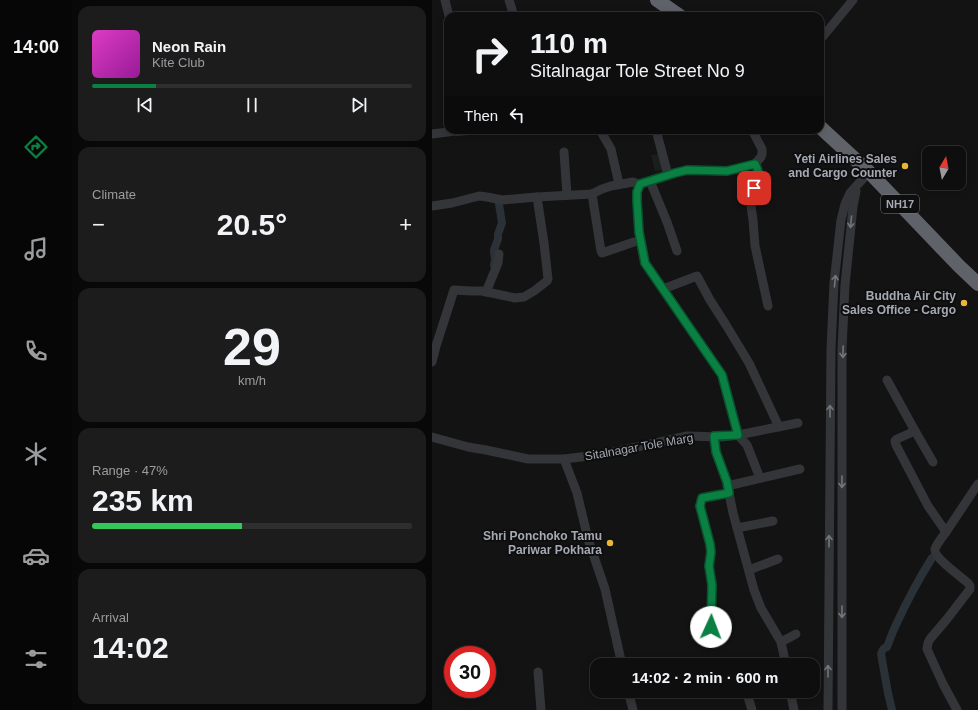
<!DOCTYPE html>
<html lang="en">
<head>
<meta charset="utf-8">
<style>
  body { margin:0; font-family:Helvetica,sans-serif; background:#1c1c1d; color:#f1f3f6; height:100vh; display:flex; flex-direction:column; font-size:15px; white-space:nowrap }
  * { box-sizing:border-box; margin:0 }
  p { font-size:13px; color:#9b9c9e }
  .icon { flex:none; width:22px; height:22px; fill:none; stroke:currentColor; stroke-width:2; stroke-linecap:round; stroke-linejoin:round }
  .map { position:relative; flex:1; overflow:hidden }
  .details { display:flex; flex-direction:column; gap:6px; padding:6px; background:#080808; width:360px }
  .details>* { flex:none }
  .guide { position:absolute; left:12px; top:12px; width:380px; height:122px; border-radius:12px; box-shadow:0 2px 10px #0003,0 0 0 1px #2e2e2f; background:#0e0e0f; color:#f1f3f6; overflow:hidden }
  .needle { width:26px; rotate:10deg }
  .fabs { position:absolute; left:490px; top:146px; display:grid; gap:8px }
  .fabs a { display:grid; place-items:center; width:44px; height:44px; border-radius:8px; background:#0e0e0f; box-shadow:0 2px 10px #0003,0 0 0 1px #2e2e2f; font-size:20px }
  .speed { position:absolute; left:12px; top:646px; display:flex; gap:8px; font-size:20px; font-weight:700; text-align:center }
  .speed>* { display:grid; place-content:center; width:52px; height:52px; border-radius:50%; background:#0e0e0f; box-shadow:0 2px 10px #0003,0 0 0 1px #2e2e2f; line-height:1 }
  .speed .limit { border:6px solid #d22; background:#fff; color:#111 }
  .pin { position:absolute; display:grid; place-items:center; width:34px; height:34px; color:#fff; margin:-17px; border-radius:8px; box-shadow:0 2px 6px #0006 }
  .me { position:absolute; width:44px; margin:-22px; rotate:2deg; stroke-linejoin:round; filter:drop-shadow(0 0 3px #0008) }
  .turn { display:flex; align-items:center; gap:14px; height:84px; padding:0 20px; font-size:18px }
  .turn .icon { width:52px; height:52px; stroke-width:2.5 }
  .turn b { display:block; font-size:28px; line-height:34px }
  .then { display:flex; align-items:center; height:38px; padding:0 20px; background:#0003; gap:8px; font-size:15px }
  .big { font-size:30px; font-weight:600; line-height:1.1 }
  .details .card { flex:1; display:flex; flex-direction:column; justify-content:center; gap:6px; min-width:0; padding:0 14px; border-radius:12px; background:#1c1c1d }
  .details .dial { align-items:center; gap:0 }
  .dial b { font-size:52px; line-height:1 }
  .song { display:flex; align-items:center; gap:12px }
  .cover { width:48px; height:48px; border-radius:6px; background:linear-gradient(135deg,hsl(310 70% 55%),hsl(300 70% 35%)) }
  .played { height:4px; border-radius:2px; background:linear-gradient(90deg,#0b8043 20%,#2e2e2f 20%) }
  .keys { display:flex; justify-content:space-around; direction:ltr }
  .heat { display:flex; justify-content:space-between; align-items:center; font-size:22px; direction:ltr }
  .charge { height:6px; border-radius:3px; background:linear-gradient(90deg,#34c759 47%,#2e2e2f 0) }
  .trip { position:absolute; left:158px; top:658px; width:230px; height:40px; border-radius:12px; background:#0e0e0f; box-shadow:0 2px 10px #0003,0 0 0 1px #2e2e2f; font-weight:600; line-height:40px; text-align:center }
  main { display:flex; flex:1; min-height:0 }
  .dock { display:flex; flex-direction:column; width:72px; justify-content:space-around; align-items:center; background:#060606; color:#9b9c9e }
  .dock .icon { width:28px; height:28px }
  .dock .current { color:#0b8043 }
  .dock b { font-size:18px; color:#f1f3f6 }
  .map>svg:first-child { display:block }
  .green { fill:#191f1a }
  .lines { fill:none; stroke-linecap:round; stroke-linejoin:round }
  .canal { stroke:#2a3137; stroke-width:8 }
  .minor { stroke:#343539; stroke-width:9 }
  .highway { stroke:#60626a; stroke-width:14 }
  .oneway { stroke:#72757d }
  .route-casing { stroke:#07532c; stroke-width:10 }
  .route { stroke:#0b8043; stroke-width:7 }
  .poi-dot { fill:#e9b636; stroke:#0e0e0f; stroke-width:1.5 }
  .labels { text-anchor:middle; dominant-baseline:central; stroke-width:4; stroke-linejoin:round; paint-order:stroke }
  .shield { fill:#0e0e0f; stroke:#787a82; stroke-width:1 }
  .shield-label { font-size:11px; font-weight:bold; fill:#a5a9b4 }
  .poi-label { font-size:12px; font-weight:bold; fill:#a5a9b4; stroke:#0e0e0f; text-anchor:end }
  .street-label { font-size:12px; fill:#a5a9b4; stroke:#0e0e0f }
</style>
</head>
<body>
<main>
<nav class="dock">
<b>14:00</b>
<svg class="icon current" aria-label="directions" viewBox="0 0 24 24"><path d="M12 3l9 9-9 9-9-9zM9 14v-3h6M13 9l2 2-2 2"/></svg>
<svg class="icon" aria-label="music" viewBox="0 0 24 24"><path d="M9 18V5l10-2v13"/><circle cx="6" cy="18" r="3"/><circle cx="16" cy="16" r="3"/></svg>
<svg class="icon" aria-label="phone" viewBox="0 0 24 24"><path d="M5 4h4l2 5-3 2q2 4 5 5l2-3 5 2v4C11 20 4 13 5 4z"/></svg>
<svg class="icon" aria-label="climate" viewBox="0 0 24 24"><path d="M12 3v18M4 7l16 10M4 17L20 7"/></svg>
<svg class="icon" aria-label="car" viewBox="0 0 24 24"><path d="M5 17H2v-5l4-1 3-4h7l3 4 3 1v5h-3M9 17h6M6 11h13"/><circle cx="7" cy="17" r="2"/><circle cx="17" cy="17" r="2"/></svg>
<svg class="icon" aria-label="filters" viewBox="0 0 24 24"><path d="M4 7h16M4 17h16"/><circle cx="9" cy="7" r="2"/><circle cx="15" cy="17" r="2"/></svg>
</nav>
<section class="details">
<div class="card">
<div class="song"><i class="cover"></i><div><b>Neon Rain</b><p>Kite Club</p></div></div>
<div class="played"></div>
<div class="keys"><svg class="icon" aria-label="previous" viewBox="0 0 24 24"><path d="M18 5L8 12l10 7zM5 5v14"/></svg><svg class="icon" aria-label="pause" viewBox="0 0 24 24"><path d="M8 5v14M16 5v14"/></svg><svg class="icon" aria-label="next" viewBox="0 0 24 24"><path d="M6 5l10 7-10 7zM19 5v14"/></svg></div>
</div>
<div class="card"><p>Climate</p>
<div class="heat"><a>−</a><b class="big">20.5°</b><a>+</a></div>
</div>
<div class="card dial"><b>29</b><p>km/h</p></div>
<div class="card"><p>Range · 47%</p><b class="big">235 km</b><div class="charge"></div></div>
<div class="card"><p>Arrival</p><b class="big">14:02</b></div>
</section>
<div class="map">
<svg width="546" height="710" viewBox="0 0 546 710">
  <rect width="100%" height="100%" fill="#131314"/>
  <!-- green -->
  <polygon class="green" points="228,154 232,170 223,171 219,155"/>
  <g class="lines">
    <!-- canal -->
    <g class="canal">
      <polyline points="25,132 48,130"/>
      <polyline points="62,265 63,260 62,250 66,239 66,234 70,223 67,204"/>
      <path d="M 460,710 L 456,693 L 449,654 C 450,650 451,648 455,647 C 458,640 460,633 463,627 C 474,603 486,580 500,558"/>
    </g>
    <!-- minor -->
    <g class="minor">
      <polyline points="13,0 17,16"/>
      <polyline points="77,0 82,16"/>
      <polyline points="388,40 421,0"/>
      <polyline points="168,130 179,149 187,184"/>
      <polyline points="224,130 236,175"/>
      <polyline points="0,134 31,130"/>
      <polyline points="132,152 135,195"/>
      <polyline points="323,164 327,174 326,180 319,194 318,199 321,220 323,246 336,306"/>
      <polyline points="218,181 235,222 245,251"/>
      <polyline points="208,184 205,192 205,201 207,232 213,263 290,375 306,435 315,445 328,478"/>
      <polyline points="160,194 169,251 170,253 202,242"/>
      <polyline points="0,206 20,203 47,196 55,197 70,200 105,197 160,194 170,189 179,186 201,182 208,184 243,173 255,170 295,171 305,169 323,164 329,157 330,154 330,149 320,130"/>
      <polyline points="231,289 265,276 278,300 294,325 317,363 347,427"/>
      <polyline points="54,292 66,263 67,254"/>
      <polyline points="0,362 4,346 22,290 39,291 50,291 83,298 92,297 102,291 115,281 116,279 112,243 105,197"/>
      <polyline points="455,380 483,431 465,439 463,441 464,445 496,506 514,532 546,484"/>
      <polyline points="483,431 501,462"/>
      <polyline points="0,437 36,447 54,450 96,459 132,459 173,454 255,436 289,437 306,435 366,423"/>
      <polyline points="282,437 284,452 295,483 301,513 322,590 329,608 349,642 354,665"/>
      <polyline points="132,459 145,493 156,539 173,589 190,665"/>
      <polyline points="295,486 368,469"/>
      <polyline points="305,528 341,521"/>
      <path d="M 514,532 C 511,536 504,545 503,549 C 501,557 529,577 536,583 L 538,586 L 538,589 L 515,619 L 498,639 L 496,643 L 495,649 L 511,684 L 525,710"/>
      <polyline points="317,570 346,559"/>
      <polyline points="278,641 280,585 277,566 279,552 278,544 268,506 270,498 297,493"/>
      <polyline points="349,642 364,634"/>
      <polyline points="106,672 109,710"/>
      <polyline points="196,691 201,710"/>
      <polyline points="358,691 362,710"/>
      <polyline points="316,697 320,710"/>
      <polyline points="396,710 399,349 402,283 409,220 413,204 418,193 437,172"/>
      <polyline points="410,710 410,349 413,285 421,207 424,191"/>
    </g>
    <!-- highway -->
    <g class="highway">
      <polyline points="225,0 248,16"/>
      <polyline points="388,127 437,172 527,266 546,284"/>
    </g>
  </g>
  <!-- one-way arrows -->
  <defs><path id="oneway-shaft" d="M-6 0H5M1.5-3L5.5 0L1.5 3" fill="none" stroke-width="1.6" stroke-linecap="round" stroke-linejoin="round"/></defs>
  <g class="oneway">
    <use href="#oneway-shaft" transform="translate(419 222) rotate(95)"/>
    <use href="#oneway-shaft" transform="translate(403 281) rotate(-85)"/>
    <use href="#oneway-shaft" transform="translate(411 352) rotate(91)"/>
    <use href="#oneway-shaft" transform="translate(398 411) rotate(-90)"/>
    <use href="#oneway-shaft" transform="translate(410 482) rotate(90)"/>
    <use href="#oneway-shaft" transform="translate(397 541) rotate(-90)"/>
    <use href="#oneway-shaft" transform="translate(410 612) rotate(90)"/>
    <use href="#oneway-shaft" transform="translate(396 671) rotate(-90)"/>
  </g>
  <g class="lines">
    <!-- route casing -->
    <g class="route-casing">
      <path id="route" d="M 279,627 L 280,585 L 277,566 L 279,552 L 278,544 L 268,506 L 270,498 L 297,493 L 295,482 L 284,452 L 282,436 L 306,435 L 290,375 L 213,263 L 207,232 L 205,201 L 205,192 L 208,184 L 243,173 L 255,170 L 295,171 L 323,164 C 329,175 326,178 322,188"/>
    </g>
    <!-- route -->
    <use href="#route" class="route"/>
  </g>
  <!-- markers -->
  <g class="poi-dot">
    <circle cx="473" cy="166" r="4"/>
    <circle cx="532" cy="303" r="4"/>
    <circle cx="178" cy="543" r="4"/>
  </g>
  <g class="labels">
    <!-- shield labels -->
    <rect class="shield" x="449" y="195" width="38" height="18" rx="3"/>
    <g class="shield-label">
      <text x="468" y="204">NH17</text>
    </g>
    <!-- poi labels -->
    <g class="poi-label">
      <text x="465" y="159">Yeti Airlines Sales<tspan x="465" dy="14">and Cargo Counter</tspan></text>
      <text x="524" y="296">Buddha Air City<tspan x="524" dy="14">Sales Office - Cargo</tspan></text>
      <text x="170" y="536">Shri Ponchoko Tamu<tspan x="170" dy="14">Pariwar Pokhara</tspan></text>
    </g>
    <!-- street labels -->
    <g class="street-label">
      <text transform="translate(207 447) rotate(-10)">Sitalnagar Tole Marg</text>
    </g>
  </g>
</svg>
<div class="fabs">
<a><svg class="needle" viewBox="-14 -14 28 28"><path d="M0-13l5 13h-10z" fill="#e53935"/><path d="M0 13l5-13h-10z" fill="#9b9c9e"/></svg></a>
</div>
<div class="speed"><div class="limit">30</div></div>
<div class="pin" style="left:322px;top:188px;background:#d93025"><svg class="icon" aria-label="arrive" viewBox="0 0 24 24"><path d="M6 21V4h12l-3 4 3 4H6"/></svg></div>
<svg class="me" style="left:279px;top:627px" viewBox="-20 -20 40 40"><circle r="19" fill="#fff"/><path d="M0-13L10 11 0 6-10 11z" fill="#0b8043"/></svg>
<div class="trip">14:02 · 2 min · 600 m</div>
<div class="guide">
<div class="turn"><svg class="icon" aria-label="right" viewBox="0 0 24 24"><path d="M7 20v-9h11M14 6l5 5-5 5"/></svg><div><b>110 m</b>Sitalnagar Tole Street No 9</div></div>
<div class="then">Then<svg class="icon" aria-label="left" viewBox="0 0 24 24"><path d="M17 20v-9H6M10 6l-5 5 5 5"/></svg></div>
</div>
</div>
</main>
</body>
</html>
